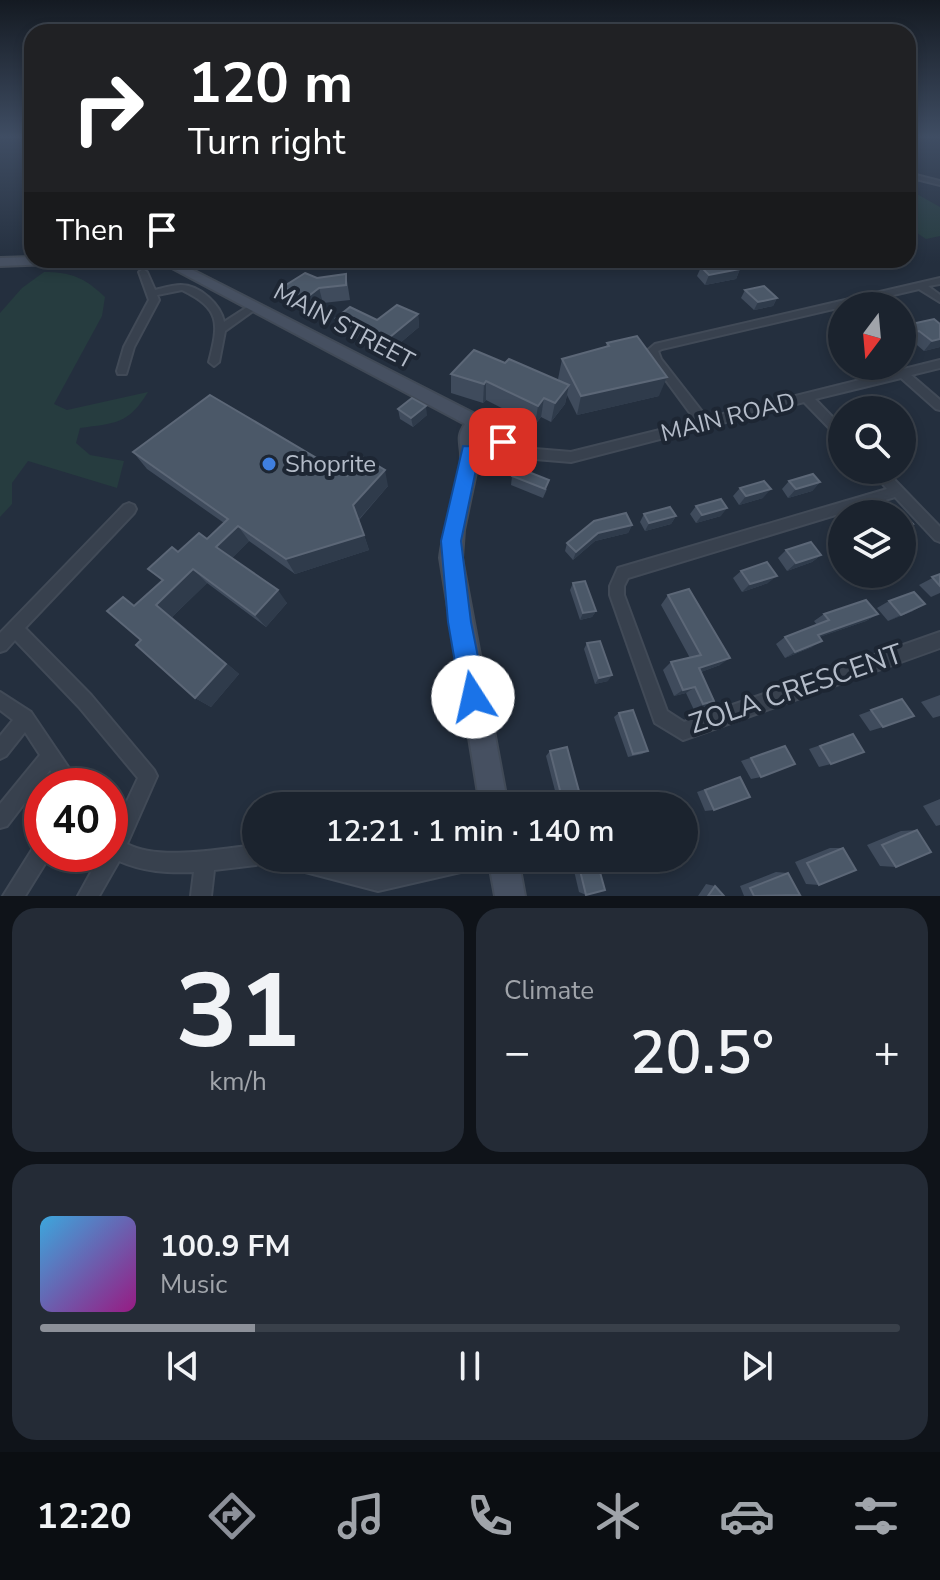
<!DOCTYPE html>
<html lang="en">
<head>
<meta charset="utf-8">
<style>
  body { margin:0; font-family:"Nunito Sans",sans-serif; background:#242b36; color:#f1f3f6; height:100vh; display:flex; flex-direction:column; font-size:30px; white-space:nowrap }
  * { box-sizing:border-box; margin:0 }
  p { font-size:26px; color:#a0a4aa }
  .icon { flex:none; width:44px; height:44px; fill:none; stroke:currentColor; stroke-width:2; stroke-linecap:round; stroke-linejoin:round }
  .map { position:relative; height:896px; overflow:hidden }
  .panel { display:flex; flex-direction:column; gap:12px; padding:12px; background:#0f1319; flex:1 }
  .panel>* { flex:none }
  .banner { position:absolute; left:24px; top:24px; width:892px; height:244px; border-radius:24px; box-shadow:0 4px 12px #0003,0 0 0 2px #39404a; background:#202124; color:#fff; overflow:hidden }
  .needle { width:52px; rotate:196deg }
  .buttons { position:absolute; left:828px; top:292px; display:grid; gap:16px }
  .buttons a { display:grid; place-items:center; width:88px; height:88px; border-radius:50%; background:#1b232e; box-shadow:0 4px 12px #0003,0 0 0 2px #39404a; font-size:40px }
  .speed { position:absolute; left:24px; top:768px; display:flex; gap:16px; font-size:40px; font-weight:700; text-align:center }
  .speed>* { display:grid; place-content:center; width:104px; height:104px; border-radius:50%; background:#1b232e; box-shadow:0 4px 12px #0003,0 0 0 2px #39404a; line-height:1 }
  .speed .limit { border:12px solid #d22; background:#fff; color:#111 }
  .pin { position:absolute; display:grid; place-items:center; width:68px; height:68px; color:#fff; margin:-34px; border-radius:16px; box-shadow:0 4px 12px #0006 }
  .me { position:absolute; width:88px; margin:-44px; rotate:350deg; stroke-linejoin:round; filter:drop-shadow(0 0 6px #0008) }
  .turn { display:flex; align-items:center; gap:28px; height:168px; padding:0 32px; font-size:36px }
  .turn .icon { width:104px; height:104px; stroke-width:2.5 }
  .turn b { display:block; font-size:56px; line-height:68px }
  .then { display:flex; align-items:center; height:76px; padding:0 32px; background:#0003; gap:16px; font-size:30px }
  .big { font-size:60px; font-weight:600; line-height:1.1 }
  .panel .tile { flex:1; display:flex; flex-direction:column; justify-content:center; gap:12px; min-width:0; padding:0 28px; border-radius:24px; background:#242b36 }
  .panel .dial { align-items:center; gap:0 }
  .dial b { font-size:104px; line-height:1 }
  .song { display:flex; align-items:center; gap:24px }
  .cover { width:96px; height:96px; border-radius:12px; background:linear-gradient(135deg,hsl(200 70% 55%),hsl(310 70% 35%)) }
  .played { height:8px; border-radius:4px; background:linear-gradient(90deg,#8c9099 25%,#39404a 25%) }
  .keys { display:flex; justify-content:space-around; direction:ltr }
  .heat { display:flex; justify-content:space-between; align-items:center; font-size:44px; direction:ltr }
  .panel .tiles { flex:1; display:grid; gap:12px; grid-template-columns:1fr 1fr }
  .tile:last-child { grid-column:span 2 }
  .trip { position:absolute; left:242px; top:792px; width:456px; height:80px; border-radius:40px; background:#1b232e; box-shadow:0 4px 12px #0003,0 0 0 2px #39404a; font-weight:600; line-height:80px; text-align:center }
  .tab-bar { display:flex; height:128px; justify-content:space-around; align-items:center; background:#0b0e12; color:#a0a4aa }
  .tab-bar .icon { width:56px; height:56px }
  .tab-bar .active { color:#8c9099 }
  .tab-bar b { font-size:36px; color:#f1f3f6 }
  .map>svg:first-child { display:block }
  .green { fill:#263c3f }
  .lines { fill:none; stroke-linecap:round; stroke-linejoin:round }
  .stream { stroke:#17263c; stroke-width:2 }
  .street-casing { stroke:#414a57; stroke-width:4 }
  .secondary-casing { stroke:#414a57; stroke-width:4 }
  .street { fill:#38414e; fill-rule:evenodd }
  .secondary { fill:#465061; fill-rule:evenodd }
  .wall { fill:#3f4b5c }
  .shaded-wall { fill:#2f3b4b }
  .building { fill:#4b5868; stroke:#5c6777; stroke-width:2 }
  .route { fill:#1a73e8; stroke:#114b97; stroke-width:2 }
  .shop-dot { fill:#3f7fe0; stroke:#1d2633; stroke-width:3 }
  .labels { text-anchor:middle; dominant-baseline:central; stroke-width:8; stroke-linejoin:round; paint-order:stroke }
  .street-label { font-size:24px; fill:#b4bcc9; stroke:#1d2633 }
  .poi-label { font-size:24px; fill:#b4bcc9; stroke:#1d2633; text-anchor:start }
  .near-street-label { font-size:28px; fill:#b4bcc9; stroke:#1d2633 }
</style>
</head>
<body>
<div class="map">
<svg width="940" height="896" viewBox="0 0 940 896">
  <rect width="100%" height="100%" fill="#242f3e"/>
  <!-- green -->
  <g class="green">
    <polygon points="908,189 940,207 940,236 926,239 908,227"/>
    <path d="M 44,272 C 72,272 85,278 105,297 L 102,316 L 54,404 L 67,410 L 148,392 C 128,425 115,423 80,428 L 76,443 L 90,455 L 124,461 L 117,488 L 28,461 L 12,483 L 12,504 L 0,517 L 0,313 L 22,288 Z"/>
  </g>
  <g class="lines">
    <!-- stream -->
    <polyline class="stream" points="908,178 940,186"/>
    <!-- street casing -->
    <g class="street-casing">
      <g id="street">
        <polygon points="908,138 914,138 908,144"/>
        <polygon points="908,161 911,163 910,165 908,166"/>
        <polygon points="908,173 940,181 940,185 908,177"/>
        <path d="M 143,269 L 147,272 L 155,290 C 163,288 173,285 181,285 C 200,285 221,305 224,322 L 252,304 L 258,304 L 260,306 L 225,331 L 219,362 L 214,366 L 209,362 C 219,323 221,309 182,290 L 157,295 L 159,300 L 134,347 L 127,371 L 126,374 L 118,374 L 117,371 L 124,347 L 149,300 L 139,272 Z"/>
        <polygon points="940,278 940,284 928,286 940,295 940,302 919,289 662,349 658,351 661,359 707,418 940,360 940,368 911,375 940,400 940,410 936,409 901,378 815,399 842,427 842,439 838,437 804,402 571,462 498,456 494,454 492,451 494,448 498,446 571,452 696,421 651,360 648,350 655,344"/>
        <polygon points="871,470 885,470 940,527 940,542 935,540 895,497 628,578 624,586 624,595 667,711 684,722 940,632 940,648 683,740 655,723 610,595 610,586 618,568 887,489"/>
        <path d="M 129,503 L 134,505 L 136,509 L 134,513 L 25,628 L 91,695 L 154,770 L 157,776 L 127,844 C 159,861 220,849 256,845 L 256,858 L 264,858 L 263,862 L 256,865 L 214,870 L 211,896 L 191,896 L 194,872 C 167,873 144,872 119,861 L 99,896 L 78,896 L 101,854 L 110,854 L 110,832 L 112,833 L 138,778 L 79,707 L 15,640 L 6,650 L 0,652 L 0,633 L 124,505 Z"/>
        <polygon points="0,692 31,712 81,786 61,786 50,770 7,826 0,828 0,804 40,755 25,732 6,756 0,759 0,736 13,720 0,710"/>
        <polygon points="42,842 42,854 51,854 25,896 3,896 35,845"/>
        <polygon points="280,858 328,858 378,871 435,858 488,858 485,865 478,868 378,891 290,868 283,865"/>
      </g>
    </g>
    <!-- secondary casing -->
    <g class="secondary-casing">
      <g id="secondary">
        <polygon points="32,257 32,260 58,260 52,264 0,266 0,258"/>
        <path d="M 157,260 L 173,260 L 481,417 C 497,416 507,424 510,440 C 507,457 495,466 478,463 L 464,530 L 462,558 L 508,806 L 480,806 L 440,558 C 443,524 462,486 461,453 C 460,441 457,436 465,424 ZM 487,430 L 491,434 L 492,443 L 487,449 L 482,450 L 477,445 L 476,435 Z"/>
        <polygon points="488,858 518,858 525,896 495,896"/>
      </g>
    </g>
    <!-- street -->
    <use href="#street" class="street"/>
    <!-- secondary -->
    <use href="#secondary" class="secondary"/>
  </g>
  <!-- wall -->
  <g class="wall">
    <polygon points="701,267 740,269 736,279 705,285 697,276"/>
    <polygon points="346,274 350,300 323,303 310,312 288,302 283,287 317,278"/>
    <polygon points="745,290 777,298 773,306 754,310 741,298"/>
    <polygon points="418,314 419,327 387,354 339,331 336,318 377,320"/>
    <polygon points="934,319 940,347 924,351 911,340 902,343 902,326"/>
    <polygon points="607,343 659,396 577,415 567,395 565,404 551,422 541,417 535,425 486,400 483,403 451,393 451,374 505,363 560,381 558,379 562,359 606,347"/>
    <polygon points="398,409 427,415 413,427 400,419"/>
    <polygon points="133,452 347,476 388,486 359,520 369,550 295,574 249,541 232,558 287,603 266,627 207,583 172,617 239,674 211,707 195,698 141,640 135,606 162,581 148,569 178,552 207,539 224,523 147,469"/>
    <polygon points="512,476 547,489 543,498 511,485"/>
    <polygon points="789,481 820,482 812,491 788,498 782,489"/>
    <polygon points="740,488 763,498 739,505 733,496"/>
    <polygon points="696,506 721,516 696,523 690,514"/>
    <polygon points="644,514 676,516 671,524 645,531 640,522"/>
    <polygon points="632,525 628,533 595,541 573,560 565,551 567,543"/>
    <polygon points="842,538 842,559 840,560 829,548 839,540"/>
    <polygon points="786,550 821,555 812,562 787,571 778,558"/>
    <polygon points="741,571 768,583 742,592 733,578"/>
    <polygon points="940,574 940,593 931,597 919,585"/>
    <polygon points="573,583 596,611 592,617 580,620 570,590"/>
    <polygon points="668,595 720,665 701,672 714,701 704,707 694,710 686,693 674,696 663,670 671,662 690,658 661,605"/>
    <polygon points="889,601 913,611 888,621 877,608"/>
    <polygon points="824,614 878,614 866,621 819,637 812,647 785,658 776,644 785,637 817,625 814,621"/>
    <polygon points="587,643 608,681 595,684 584,649"/>
    <polygon points="940,695 940,716 933,718 921,702"/>
    <polygon points="902,699 883,727 870,731 859,715"/>
    <polygon points="619,713 648,751 642,754 628,757 614,717"/>
    <polygon points="853,734 831,764 819,767 809,749"/>
    <polygon points="785,746 761,777 751,779 741,761"/>
    <polygon points="550,751 583,806 559,806 546,756"/>
    <polygon points="740,777 714,810 705,811 697,792"/>
    <polygon points="940,799 940,825 936,826 923,806"/>
    <polygon points="917,830 896,867 880,866 867,845 901,831"/>
    <polygon points="830,848 843,848 819,885 806,884 795,862"/>
    <polygon points="571,858 596,858 586,895 579,892"/>
    <polygon points="776,872 788,873 799,896 744,896 740,886"/>
    <polygon points="706,884 715,886 724,896 698,896"/>
  </g>
  <!-- shaded-wall -->
  <g class="shaded-wall">
    <polygon points="740,269 736,279 705,285 709,275"/>
    <polygon points="319,288 323,303 310,312 306,298"/>
    <polygon points="777,298 773,306 754,310 758,302"/>
    <polygon points="418,314 419,327 387,354 385,341"/>
    <polygon points="919,331 911,340 902,343 902,336"/>
    <polygon points="940,339 940,347 924,351 932,341"/>
    <polygon points="667,377 659,396 577,415 581,396"/>
    <polygon points="486,381 486,400 483,403 484,384"/>
    <polygon points="569,385 565,404 551,422 555,403"/>
    <polygon points="544,398 541,417 535,425 538,406"/>
    <polygon points="426,406 427,415 413,427 411,418"/>
    <polygon points="385,470 388,486 358,520 353,505"/>
    <polygon points="820,482 812,491 788,498 796,489"/>
    <polygon points="771,489 763,498 739,505 746,496"/>
    <polygon points="727,508 721,516 696,523 702,515"/>
    <polygon points="676,516 671,524 645,531 649,523"/>
    <polygon points="632,525 628,533 595,541 573,560 576,552 598,533"/>
    <polygon points="238,526 249,541 229,561 216,547"/>
    <polygon points="364,535 369,550 295,574 286,559"/>
    <polygon points="821,555 812,562 787,571 796,563"/>
    <polygon points="193,569 207,583 172,617 239,674 211,707 195,698 156,605"/>
    <polygon points="777,576 768,583 742,592 750,584"/>
    <polygon points="278,590 287,603 266,627 255,615"/>
    <polygon points="925,604 913,611 888,621 901,615"/>
    <polygon points="596,611 592,617 580,620 583,613"/>
    <polygon points="878,614 866,621 808,641 818,635"/>
    <polygon points="822,641 812,647 785,658 795,652"/>
    <polygon points="730,658 720,665 690,676 699,668"/>
    <polygon points="612,675 608,681 595,684 599,678"/>
    <polygon points="695,687 686,693 674,696 683,690"/>
    <polygon points="714,701 704,707 694,710 703,704"/>
  </g>
  <!-- building -->
  <g class="building">
    <polygon points="738,260 740,269 709,275 701,267"/>
    <polygon points="305,273 317,278 346,274 346,285 319,288 306,298 283,287"/>
    <polygon points="764,286 777,298 758,302 745,290"/>
    <polygon points="397,305 418,314 385,341 336,318 350,307 377,320"/>
    <polygon points="934,319 940,324 940,339 932,341 919,331 902,336 902,326"/>
    <polygon points="637,336 667,377 581,396 562,359 609,346 607,343"/>
    <polygon points="474,350 505,363 509,359 569,385 555,403 544,398 538,406 486,381 484,384 451,374"/>
    <polygon points="210,395 347,476 363,457 385,470 353,505 364,535 286,559 238,526 216,547 278,590 255,615 193,569 156,605 226,664 195,698 136,645 141,640 107,611 123,597 134,606 163,580 148,569 172,547 178,552 199,533 207,539 228,519 133,452"/>
    <polygon points="412,398 426,406 411,418 398,409"/>
    <polygon points="516,467 549,480 545,489 512,476"/>
    <polygon points="813,474 820,482 796,489 789,481"/>
    <polygon points="764,481 771,489 746,496 740,488"/>
    <polygon points="721,499 727,508 702,515 696,506"/>
    <polygon points="670,507 676,516 649,523 644,514"/>
    <polygon points="902,512 913,524 902,527 902,514 896,514"/>
    <polygon points="626,513 632,525 598,533 576,552 567,543 594,521"/>
    <polygon points="811,542 821,555 796,563 786,550"/>
    <polygon points="767,562 777,576 750,584 741,571"/>
    <polygon points="940,574 940,586 932,577"/>
    <polygon points="585,581 596,611 583,613 573,583"/>
    <polygon points="689,589 730,658 699,668 714,701 703,704 695,687 683,690 671,662 701,655 668,595"/>
    <polygon points="914,592 925,604 901,615 889,601"/>
    <polygon points="866,600 878,614 818,635 822,641 795,652 785,637 829,620 824,614"/>
    <polygon points="600,641 612,675 599,678 587,643"/>
    <polygon points="902,699 914,716 883,727 871,710"/>
    <polygon points="633,710 648,751 633,754 619,713"/>
    <polygon points="853,734 864,752 831,764 820,746"/>
    <polygon points="785,746 795,764 761,777 751,758"/>
    <polygon points="567,747 583,806 564,806 550,751"/>
    <polygon points="740,777 750,797 714,810 705,790"/>
    <polygon points="645,803 662,806 646,806"/>
    <polygon points="684,810 690,811 692,832 684,830"/>
    <polygon points="917,830 931,852 896,867 882,845"/>
    <polygon points="843,848 856,870 819,885 807,863"/>
    <polygon points="577,858 596,858 605,890 586,895"/>
    <polygon points="788,873 800,895 754,896 750,888"/>
    <polygon points="715,886 724,896 708,896"/>
  </g>
  <!-- sky -->
  <linearGradient id="sky" x2="0" y2="1"><stop stop-color="#141a22"/><stop offset="0.52" stop-color="#3f4d63"/><stop offset="1" stop-color="#3f4d63" stop-opacity="0"/></linearGradient>
  <rect width="940" height="263" fill="url(#sky)"/>
  <!-- route -->
  <polygon class="route" points="503,435 510,437 510,447 497,460 478,460 461,541 471,622 486,697 482,706 473,710 464,706 461,697 448,622 441,541 463,446 486,447"/>
  <!-- markers -->
  <circle class="shop-dot" cx="269" cy="464" r="8"/>
  <g class="labels">
    <!-- street labels -->
    <g class="street-label">
      <text transform="translate(344 326) rotate(28)">MAIN STREET</text>
      <text transform="translate(728 417) rotate(-14)">MAIN ROAD</text>
    </g>
    <!-- poi labels -->
    <g class="poi-label">
      <text x="285" y="464">Shoprite</text>
    </g>
    <!-- near-street labels -->
    <g class="near-street-label">
      <text transform="translate(796 689) rotate(-19)">ZOLA CRESCENT</text>
    </g>
  </g>
</svg>
<div class="buttons">
<a><svg class="needle" viewBox="-14 -14 28 28"><path d="M0-13l5 13h-10z" fill="#e53935"/><path d="M0 13l5-13h-10z" fill="#a0a4aa"/></svg></a>
<a><svg class="icon" aria-label="search" viewBox="0 0 24 24"><circle cx="10" cy="10" r="6"/><path d="M15 15l6 6"/></svg></a>
<a><svg class="icon" aria-label="layers" viewBox="0 0 24 24"><path d="M12 4l9 5-9 5-9-5zM3 14l9 5 9-5"/></svg></a>
</div>
<div class="speed"><div class="limit">40</div></div>
<div class="pin" style="left:503px;top:442px;background:#d93025"><svg class="icon" aria-label="arrive" viewBox="0 0 24 24"><path d="M6 21V4h12l-3 4 3 4H6"/></svg></div>
<svg class="me" style="left:473px;top:697px" viewBox="-20 -20 40 40"><circle r="19" fill="#fff"/><path d="M0-13L10 11 0 6-10 11z" fill="#1a73e8"/></svg>
<div class="trip">12:21 · 1 min · 140 m</div>
<div class="banner">
<div class="turn"><svg class="icon" aria-label="right" viewBox="0 0 24 24"><path d="M7 20v-9h11M14 6l5 5-5 5"/></svg><div><b>120 m</b>Turn right</div></div>
<div class="then">Then<svg class="icon" aria-label="arrive" viewBox="0 0 24 24"><path d="M6 21V4h12l-3 4 3 4H6"/></svg></div>
</div>
</div>
<section class="panel">
<div class="tiles">
<div class="tile dial"><b>31</b><p>km/h</p></div>
<div class="tile"><p>Climate</p>
<div class="heat"><a>−</a><b class="big">20.5°</b><a>+</a></div>
</div>
<div class="tile">
<div class="song"><i class="cover"></i><div><b>100.9 FM</b><p>Music</p></div></div>
<div class="played"></div>
<div class="keys"><svg class="icon" aria-label="previous" viewBox="0 0 24 24"><path d="M18 5L8 12l10 7zM5 5v14"/></svg><svg class="icon" aria-label="pause" viewBox="0 0 24 24"><path d="M8 5v14M16 5v14"/></svg><svg class="icon" aria-label="next" viewBox="0 0 24 24"><path d="M6 5l10 7-10 7zM19 5v14"/></svg></div>
</div>
</div>
</section>
<nav class="tab-bar">
<b>12:20</b>
<svg class="icon active" aria-label="directions" viewBox="0 0 24 24"><path d="M12 3l9 9-9 9-9-9zM9 14v-3h6M13 9l2 2-2 2"/></svg>
<svg class="icon" aria-label="music" viewBox="0 0 24 24"><path d="M9 18V5l10-2v13"/><circle cx="6" cy="18" r="3"/><circle cx="16" cy="16" r="3"/></svg>
<svg class="icon" aria-label="phone" viewBox="0 0 24 24"><path d="M5 4h4l2 5-3 2q2 4 5 5l2-3 5 2v4C11 20 4 13 5 4z"/></svg>
<svg class="icon" aria-label="climate" viewBox="0 0 24 24"><path d="M12 3v18M4 7l16 10M4 17L20 7"/></svg>
<svg class="icon" aria-label="car" viewBox="0 0 24 24"><path d="M5 17H2v-5l4-1 3-4h7l3 4 3 1v5h-3M9 17h6M6 11h13"/><circle cx="7" cy="17" r="2"/><circle cx="17" cy="17" r="2"/></svg>
<svg class="icon" aria-label="filters" viewBox="0 0 24 24"><path d="M4 7h16M4 17h16"/><circle cx="9" cy="7" r="2"/><circle cx="15" cy="17" r="2"/></svg>
</nav>
</body>
</html>
